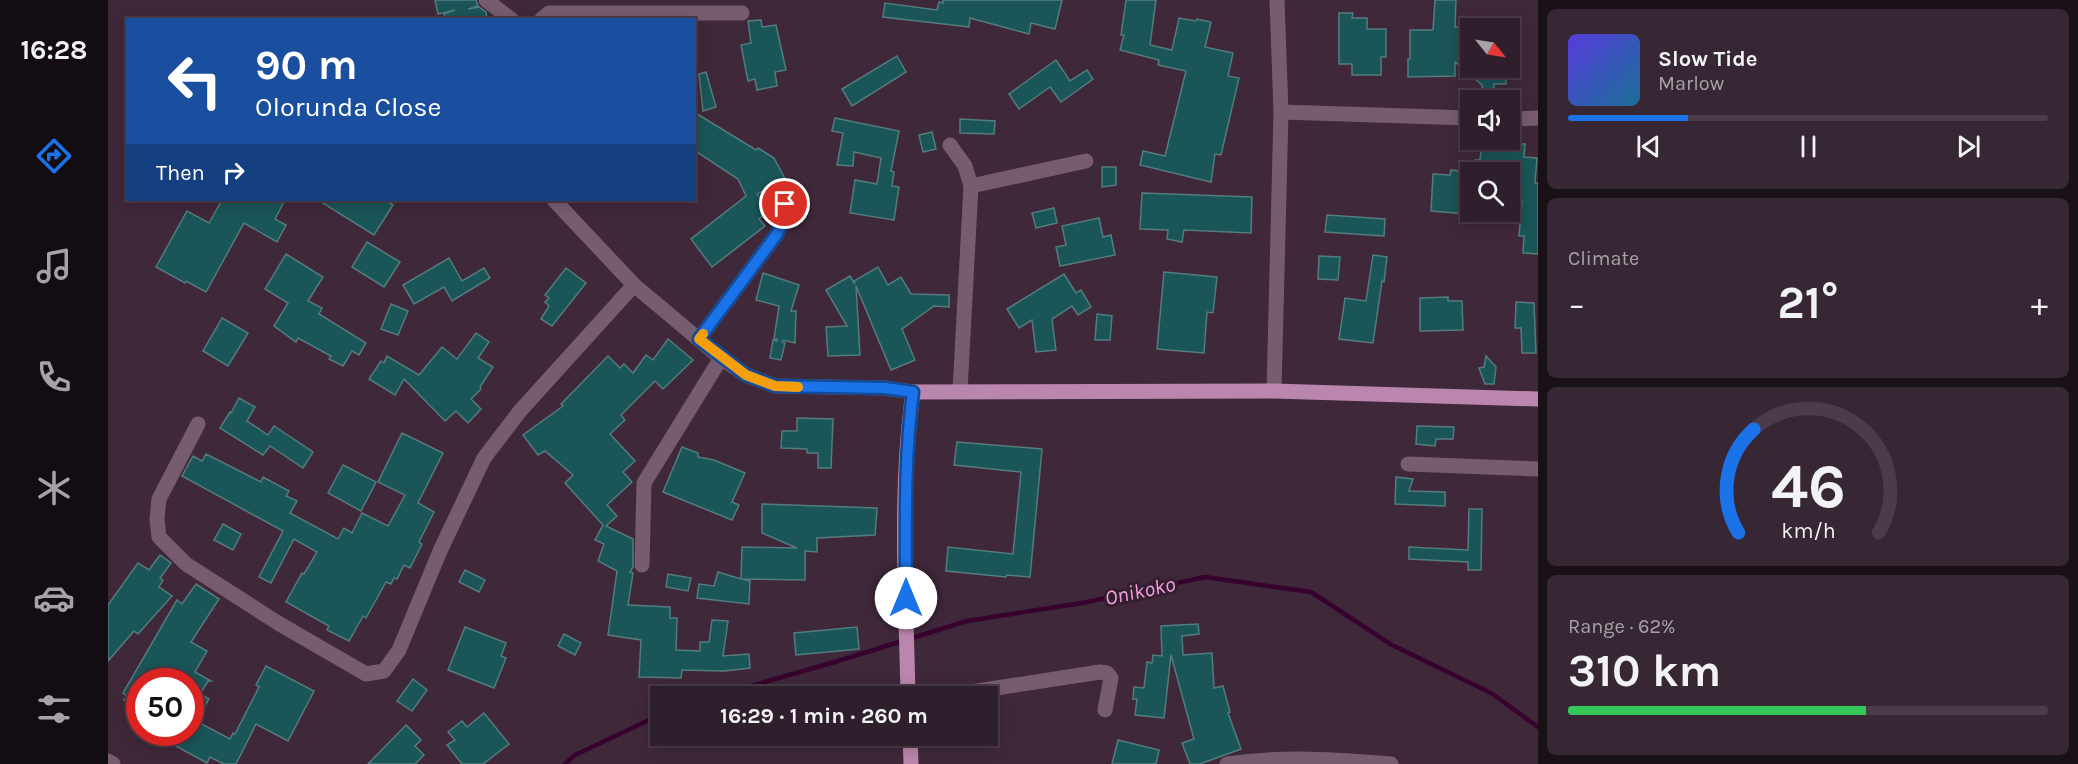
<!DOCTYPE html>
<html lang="en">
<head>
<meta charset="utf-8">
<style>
  body { margin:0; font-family:Karla,sans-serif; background:#372734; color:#f1f3f6; height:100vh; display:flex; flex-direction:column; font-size:22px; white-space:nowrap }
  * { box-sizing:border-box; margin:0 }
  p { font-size:20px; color:#a7a2a9 }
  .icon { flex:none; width:33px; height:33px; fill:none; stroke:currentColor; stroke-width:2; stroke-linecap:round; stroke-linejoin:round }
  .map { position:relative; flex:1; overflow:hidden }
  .details { display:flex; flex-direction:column; gap:9px; padding:9px; background:#1a1018; width:540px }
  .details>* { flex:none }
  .top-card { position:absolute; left:18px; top:18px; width:570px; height:183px; border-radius:0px; box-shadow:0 3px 15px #0003,0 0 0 2px #4a3c48; background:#1a4fa0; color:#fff; overflow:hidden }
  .needle { width:39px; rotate:120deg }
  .controls { position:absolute; left:1352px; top:18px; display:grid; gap:12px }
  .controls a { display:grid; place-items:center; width:60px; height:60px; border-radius:0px; background:#2f1e2c; box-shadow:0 3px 15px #0003,0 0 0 2px #4a3c48; font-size:30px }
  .speed { position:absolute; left:18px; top:668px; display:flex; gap:12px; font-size:30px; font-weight:700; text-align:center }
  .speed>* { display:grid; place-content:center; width:78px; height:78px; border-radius:50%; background:#2f1e2c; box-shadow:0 3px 15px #0003,0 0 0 2px #4a3c48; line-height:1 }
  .speed .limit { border:9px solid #d22; background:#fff; color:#111 }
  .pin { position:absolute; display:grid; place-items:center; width:51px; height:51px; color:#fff; margin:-26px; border:3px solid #fff; border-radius:50%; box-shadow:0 2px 6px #0007 }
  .me { position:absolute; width:66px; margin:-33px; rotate:0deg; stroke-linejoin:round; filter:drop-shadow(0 0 4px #0008) }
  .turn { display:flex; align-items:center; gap:21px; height:126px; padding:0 30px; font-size:27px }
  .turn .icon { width:78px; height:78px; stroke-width:2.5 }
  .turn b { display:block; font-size:42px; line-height:51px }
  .then { display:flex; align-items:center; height:57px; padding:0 30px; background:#0003; gap:12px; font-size:22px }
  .big { font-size:45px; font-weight:700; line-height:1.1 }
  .details .widget { flex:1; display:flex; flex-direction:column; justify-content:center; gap:9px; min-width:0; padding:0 21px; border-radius:9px; background:#372734 }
  .details .dial { align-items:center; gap:0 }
  .dial svg { height:156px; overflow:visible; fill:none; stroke:#4a3c48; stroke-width:7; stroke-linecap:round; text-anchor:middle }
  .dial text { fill:#f1f3f6; stroke:none }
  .song { display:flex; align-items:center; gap:18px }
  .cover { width:72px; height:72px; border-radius:9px; background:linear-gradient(135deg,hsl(250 70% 55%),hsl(200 70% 35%)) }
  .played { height:6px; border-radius:3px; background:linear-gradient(90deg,#1a73e8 25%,#4a3c48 25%) }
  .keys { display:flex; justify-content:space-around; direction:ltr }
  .heat { display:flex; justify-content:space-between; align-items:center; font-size:33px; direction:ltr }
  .charge { height:9px; border-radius:4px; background:linear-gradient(90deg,#34c759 62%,#4a3c48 0) }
  .trip { position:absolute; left:542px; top:686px; width:348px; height:60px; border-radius:0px; background:#2f1e2c; box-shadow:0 3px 15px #0003,0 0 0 2px #4a3c48; font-weight:700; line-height:60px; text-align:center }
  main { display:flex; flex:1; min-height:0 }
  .tab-bar { display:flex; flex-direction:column; width:108px; justify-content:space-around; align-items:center; background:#130c12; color:#a7a2a9 }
  .tab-bar .icon { width:42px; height:42px }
  .tab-bar .selected { color:#1a73e8 }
  .tab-bar b { font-size:27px; color:#f1f3f6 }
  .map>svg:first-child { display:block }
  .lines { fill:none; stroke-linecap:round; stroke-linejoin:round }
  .stream { stroke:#37022e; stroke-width:4.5 }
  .building { fill:#1a5558; stroke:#547c7e; stroke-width:1.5 }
  .minor { stroke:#775c70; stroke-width:15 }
  .major { stroke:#bb86ad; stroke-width:15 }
  .route-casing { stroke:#114b97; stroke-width:15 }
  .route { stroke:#1a73e8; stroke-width:10 }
  .slow { stroke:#f59e0b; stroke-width:10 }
  .labels { text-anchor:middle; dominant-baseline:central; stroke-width:6; stroke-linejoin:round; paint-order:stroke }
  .water-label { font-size:21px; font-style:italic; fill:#f5a1e1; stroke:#341e2f }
</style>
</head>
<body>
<main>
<nav class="tab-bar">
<b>16:28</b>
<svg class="icon selected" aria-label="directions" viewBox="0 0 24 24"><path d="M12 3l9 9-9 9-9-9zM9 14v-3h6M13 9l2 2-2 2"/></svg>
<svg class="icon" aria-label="music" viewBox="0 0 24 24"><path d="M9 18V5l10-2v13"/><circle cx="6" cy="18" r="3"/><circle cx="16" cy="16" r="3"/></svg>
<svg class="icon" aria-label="phone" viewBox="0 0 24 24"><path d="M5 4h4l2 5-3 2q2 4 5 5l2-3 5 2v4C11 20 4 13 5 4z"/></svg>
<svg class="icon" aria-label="climate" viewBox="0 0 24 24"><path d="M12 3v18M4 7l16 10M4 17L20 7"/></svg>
<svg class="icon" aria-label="car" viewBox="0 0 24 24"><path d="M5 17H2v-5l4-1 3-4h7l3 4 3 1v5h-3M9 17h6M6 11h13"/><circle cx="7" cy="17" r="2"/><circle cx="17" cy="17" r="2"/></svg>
<svg class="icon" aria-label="filters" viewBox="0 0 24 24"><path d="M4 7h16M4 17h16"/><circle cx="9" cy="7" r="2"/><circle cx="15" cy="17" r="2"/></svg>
</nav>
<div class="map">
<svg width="1430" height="764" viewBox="0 0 1430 764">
  <rect width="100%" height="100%" fill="#3f283a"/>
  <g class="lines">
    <!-- stream -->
    <g class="stream">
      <polyline points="608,696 730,661 859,621 974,603 1097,577 1203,592 1284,645 1383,693 1430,727"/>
      <polyline points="457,764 467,755 552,715"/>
    </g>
  </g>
  <!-- building -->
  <g class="building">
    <polygon points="327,0 368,0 370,6 360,9 371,7 378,12 379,20 337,20 336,14 347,10 330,14"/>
    <polygon points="835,0 954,0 947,29 923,23 921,34 862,18 861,27 775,17 777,3 829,10 831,2 835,3"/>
    <polygon points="1018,0 1048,0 1042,45 1064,50 1071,18 1088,21 1089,19 1103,22 1097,47 1125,53 1120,76 1131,78 1113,155 1107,154 1103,182 1032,165 1035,151 1057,156 1078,71 1050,65 1051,60 1012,50 1016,35 1013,35"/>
    <polygon points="1327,0 1348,0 1347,27 1352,27 1352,66 1347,62 1347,76 1300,77 1300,59 1302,59 1302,30 1325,30"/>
    <polygon points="1231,13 1245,13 1244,18 1259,18 1259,29 1278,29 1278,57 1273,57 1273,75 1244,75 1244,64 1231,64"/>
    <polygon points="653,20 654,27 668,25 678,70 667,72 669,86 649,90 647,79 640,81 633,45 643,43 640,21"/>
    <polygon points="789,56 798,72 744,106 734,89"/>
    <polygon points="948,60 962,81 979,70 985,79 953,102 942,87 911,109 901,94"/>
    <polygon points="1354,68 1398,68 1398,84 1386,84 1386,100 1375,100 1374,85"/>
    <polygon points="598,72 608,107 595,111 591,74"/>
    <polygon points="586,112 648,150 650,148 666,158 677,179 649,194 662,211 651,219 657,226 604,267 583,239 638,196 630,179 586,150"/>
    <polygon points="727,118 791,131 783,171 786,172 784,186 791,187 786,220 742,213 747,180 769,184 773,158 746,152 745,166 729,165 735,133 724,131"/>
    <polygon points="852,119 887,121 886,134 852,133"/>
    <polygon points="824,132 828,149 815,152 811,135"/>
    <polygon points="1374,142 1417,144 1416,157 1429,158 1427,183 1430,183 1430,254 1415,253 1416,236 1411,236 1414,201 1401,200 1401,172 1366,171 1367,160 1372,160"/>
    <polygon points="994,167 1008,167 1008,185 994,187"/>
    <polygon points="1343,170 1362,172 1362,206 1360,205 1359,214 1323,211 1325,174 1342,175"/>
    <polygon points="1034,193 1144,197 1143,233 1076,230 1074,242 1059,239 1060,230 1032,229"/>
    <polygon points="114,200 177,200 167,219 178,225 169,242 136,223 98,292 78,281 77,283 48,267 79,211 101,223"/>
    <polygon points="210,200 277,200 285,205 266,235"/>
    <polygon points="946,208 949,223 928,228 924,213"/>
    <polygon points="1219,215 1277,219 1276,236 1217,232"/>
    <polygon points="991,218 995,237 1003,235 1007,255 952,266 948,247 958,245 954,226"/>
    <polygon points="259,242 292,262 276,287 244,267"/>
    <polygon points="178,254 215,277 200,301 214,308 211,314 258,343 251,355 244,351 235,366 221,359 223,356 190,338 188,342 166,326 180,303 157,289"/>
    <polygon points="1265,255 1279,257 1276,282 1274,281 1265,343 1231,339 1237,298 1258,301"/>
    <polygon points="1211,256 1232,257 1230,280 1210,279"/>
    <polygon points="341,258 354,281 376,268 382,278 344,301 336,287 306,304 295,285"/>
    <polygon points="770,267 780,285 793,277 803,294 841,295 841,307 826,306 794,329 807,360 783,370 748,286 752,355 720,356 718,327 739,326 718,290 742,276 747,284 746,281"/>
    <polygon points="458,268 478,283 444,326 433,319 441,306 437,302 441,298 437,295"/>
    <polygon points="1056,272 1109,277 1105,313 1099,312 1096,353 1049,349"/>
    <polygon points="655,273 691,285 683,311 688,311 687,343 675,340 674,342 677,343 673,360 662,358 665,340 669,341 669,339 666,339 671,306 648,300"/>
    <polygon points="956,274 968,293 973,290 983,307 970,315 964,306 944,319 948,350 928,352 924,320 911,328 899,309"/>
    <polygon points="1340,297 1340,301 1354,301 1355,330 1312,331 1312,298"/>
    <polygon points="1408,302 1426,303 1428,353 1414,353 1413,328 1407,328"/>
    <polygon points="283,304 300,311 290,335 273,329"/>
    <polygon points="989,314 1004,316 1002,340 987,340"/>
    <polygon points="114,318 140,333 120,366 95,351"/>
    <polygon points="368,333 381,342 370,358 385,367 372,387 373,389 363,399 373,409 360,423 348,411 337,421 296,379 287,395 261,379 273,361 276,363 279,356 311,375 334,347 349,359"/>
    <polygon points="560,339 585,360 555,389 547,381 513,415 517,420 502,434 527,461 515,472 524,482 499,505 509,516 498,526 525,539 525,567 522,572 525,573 520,605 562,607 562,618 569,618 568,650 592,651 592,642 601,642 604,620 620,621 615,656 641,654 642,668 616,671 574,670 573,678 531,677 533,640 500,635 509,571 490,561 496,544 487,540 495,525 457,483 465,475 437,451 430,455 415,435 455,406 453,404 500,356 512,368 516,364 525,373 538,355 545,360"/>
    <polygon points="1378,356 1388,367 1386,384 1377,384 1371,368 1376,367"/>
    <polygon points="131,398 147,407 139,421 160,435 166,426 205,452 195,468 162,446 155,455 112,428 122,412 123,413"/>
    <polygon points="689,418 725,419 723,468 710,468 710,453 699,453 699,449 673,448 674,431 689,431"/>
    <polygon points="1309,426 1346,427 1345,439 1328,439 1327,446 1308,444"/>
    <polygon points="294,433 335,453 310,503 326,512 311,542 314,544 302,568 296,565 289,579 286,578 283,584 278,582 258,618 255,616 241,641 219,630 221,626 178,602 194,573 196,574 209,552 186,539 163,583 151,577 175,531 74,476 85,456 94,461 98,454 153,482 155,477 181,491 178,496 189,501 182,513 230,539 236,528 244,533 254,513 280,526 297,495 270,482"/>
    <polygon points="849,442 934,449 922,577 899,575 898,577 838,571 840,547 905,554 913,472 846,465"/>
    <polygon points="574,447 590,453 590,457 606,460 637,473 624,502 631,505 624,520 555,492"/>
    <polygon points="235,465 268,482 253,511 220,493"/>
    <polygon points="1288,477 1305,479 1301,491 1337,492 1337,506 1287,504"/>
    <polygon points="654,504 769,508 767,535 709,538 709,552 697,551 697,580 633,579 642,581 641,604 589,598 591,584 606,586 610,572 633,579 634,547 689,548 654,533"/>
    <polygon points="1361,509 1374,509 1373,570 1360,570 1360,562 1301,559 1301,547 1360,550"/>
    <polygon points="115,524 133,534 125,550 106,540"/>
    <polygon points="52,555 63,563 52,578 55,580 51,587 64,596 30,634 26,631 0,661 0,605 30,563 41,570"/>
    <polygon points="357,570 377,580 371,592 351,582"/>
    <polygon points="560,574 583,578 580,591 558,587"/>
    <polygon points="88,584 111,599 83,642 99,651 87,672 103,681 100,681 92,694 101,699 88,721 122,739 125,733 127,734 151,687 148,685 158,666 206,691 180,741 148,724 128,764 116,764 102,757 99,763 66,745 73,732 82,732 82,681 32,681 32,709 16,700 19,696 15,693 69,600 74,604"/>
    <polygon points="1090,624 1091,634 1074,636 1075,655 1104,653 1106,688 1115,686 1122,712 1120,713 1133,749 1092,764 1082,764 1074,743 1086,739 1063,655 1056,718 1027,715 1029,699 1025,699 1026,687 1036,688 1039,662 1044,663 1045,655 1054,656 1053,626"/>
    <polygon points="357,627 398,643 393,656 398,658 386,688 340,670"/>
    <polygon points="749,627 751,649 688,655 686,633"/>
    <polygon points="456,634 473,643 467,655 450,646"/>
    <polygon points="305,679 319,690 304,711 289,701"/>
    <polygon points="376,713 401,744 375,764 354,764 339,745 347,740 340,732 354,721 359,727"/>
    <polygon points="298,725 313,740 307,746 316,755 307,764 260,764"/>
    <polygon points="1010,740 1051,750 1048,764 1004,764"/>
  </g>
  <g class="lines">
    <!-- minor -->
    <g class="minor">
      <polyline points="378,0 404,20"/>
      <polyline points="433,20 441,13 634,13"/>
      <polyline points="1173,112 1362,118"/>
      <polyline points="1401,119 1430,118"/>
      <polyline points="842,145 857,166 863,186 852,391"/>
      <polyline points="863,186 978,161"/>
      <polyline points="446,200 526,285 613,358 638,375 667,386 777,388 805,392"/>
      <polyline points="591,339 669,234 676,219 677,189"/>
      <polyline points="1166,391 1173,112 1169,0"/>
      <polyline points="90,424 51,499 49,519 51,537 78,564 170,623 258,674 276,671 291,650 332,551 376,458 412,411 526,285"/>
      <polyline points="1300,464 1430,469"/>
      <polyline points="534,565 536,483 613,358"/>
      <polyline points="837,696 992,672 999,673 1003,678 997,710"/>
      <polyline points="0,761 5,764"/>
      <path d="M 1119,764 C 1174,756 1228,759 1283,764"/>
    </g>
    <!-- major -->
    <g class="major">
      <path d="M 800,696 C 798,595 791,492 805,392 L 1166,391 L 1430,399"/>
      <polyline points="802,735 803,764"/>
    </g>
  </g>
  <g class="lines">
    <!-- route casing -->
    <g class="route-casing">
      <path id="route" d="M 677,204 L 676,219 L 669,234 L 591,339 L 638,375 L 667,386 L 777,388 L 805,392 C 796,460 798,529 798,598"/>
    </g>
    <!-- route -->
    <use href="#route" class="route"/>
    <!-- slow -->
    <polyline class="slow" points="595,334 591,339 638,375 667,386 690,387"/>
  </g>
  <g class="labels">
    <!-- water labels -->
    <g class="water-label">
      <text transform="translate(1032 591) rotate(-12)">Onikoko</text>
    </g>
  </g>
</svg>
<div class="controls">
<a><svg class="needle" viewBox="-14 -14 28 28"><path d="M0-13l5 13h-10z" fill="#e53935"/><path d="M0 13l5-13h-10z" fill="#a7a2a9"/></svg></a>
<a><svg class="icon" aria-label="sound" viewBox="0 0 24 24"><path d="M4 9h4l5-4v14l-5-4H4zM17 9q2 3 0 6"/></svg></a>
<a><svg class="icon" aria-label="search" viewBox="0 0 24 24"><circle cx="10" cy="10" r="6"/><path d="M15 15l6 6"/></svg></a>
</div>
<div class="speed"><div class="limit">50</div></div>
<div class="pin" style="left:677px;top:204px;background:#d93025"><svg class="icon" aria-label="arrive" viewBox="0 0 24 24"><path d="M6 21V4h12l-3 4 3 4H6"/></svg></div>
<svg class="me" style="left:798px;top:598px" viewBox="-20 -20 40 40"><circle r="19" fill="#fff"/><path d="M0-13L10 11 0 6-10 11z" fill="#1a73e8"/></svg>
<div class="trip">16:29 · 1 min · 260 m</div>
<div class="top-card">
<div class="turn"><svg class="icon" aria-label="left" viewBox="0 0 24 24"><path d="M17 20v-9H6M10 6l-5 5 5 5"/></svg><div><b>90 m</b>Olorunda Close</div></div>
<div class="then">Then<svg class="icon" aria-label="right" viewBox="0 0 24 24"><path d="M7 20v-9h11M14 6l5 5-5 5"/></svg></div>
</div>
</div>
<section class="details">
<div class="widget">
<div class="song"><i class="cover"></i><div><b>Slow Tide</b><p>Marlow</p></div></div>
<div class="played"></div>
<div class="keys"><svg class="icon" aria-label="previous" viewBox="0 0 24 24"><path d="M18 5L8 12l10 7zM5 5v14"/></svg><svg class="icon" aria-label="pause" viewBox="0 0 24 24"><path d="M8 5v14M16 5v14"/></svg><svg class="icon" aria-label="next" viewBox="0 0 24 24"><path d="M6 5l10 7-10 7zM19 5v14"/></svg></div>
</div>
<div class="widget"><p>Climate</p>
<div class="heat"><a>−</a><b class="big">21°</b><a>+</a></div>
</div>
<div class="widget dial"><svg viewBox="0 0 100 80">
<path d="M14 69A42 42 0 1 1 86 69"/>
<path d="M14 69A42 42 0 0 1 22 16" stroke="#1a73e8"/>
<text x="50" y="56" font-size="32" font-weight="700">46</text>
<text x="50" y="72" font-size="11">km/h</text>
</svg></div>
<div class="widget"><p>Range · 62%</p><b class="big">310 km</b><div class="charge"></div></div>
</section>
</main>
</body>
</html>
